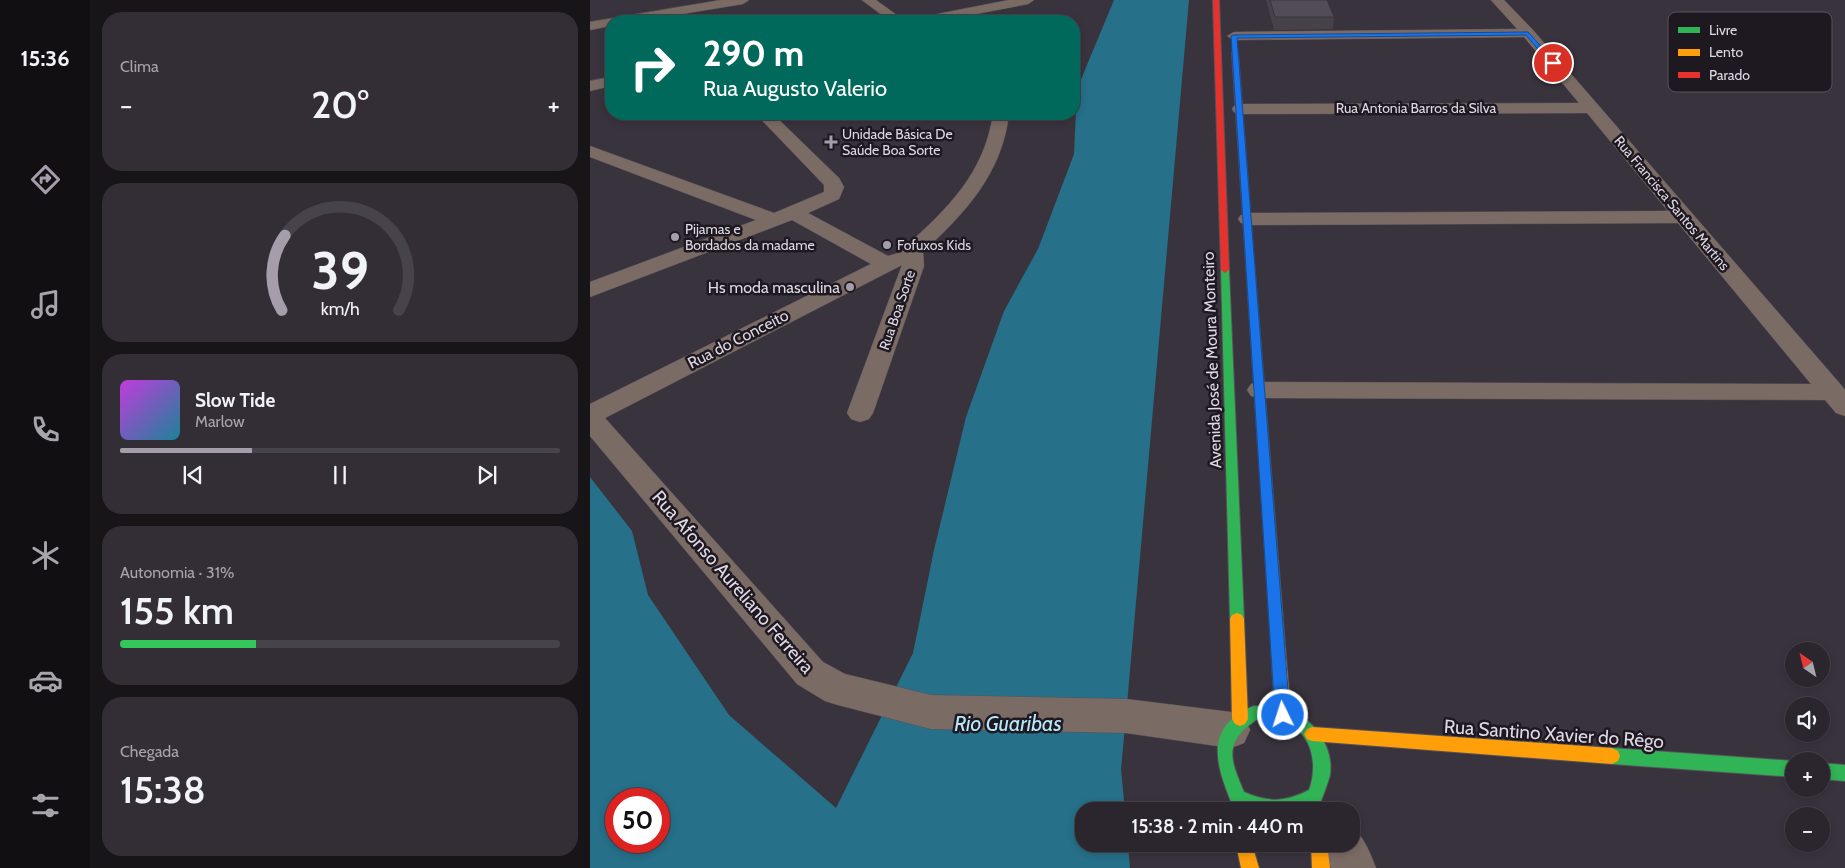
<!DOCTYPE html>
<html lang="pt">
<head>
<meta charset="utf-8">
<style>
  body { margin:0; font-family:Cabin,sans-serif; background:#332e36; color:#f1f3f6; height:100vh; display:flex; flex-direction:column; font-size:19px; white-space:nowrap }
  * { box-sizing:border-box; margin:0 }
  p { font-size:16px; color:#a6a5aa }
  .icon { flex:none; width:28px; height:28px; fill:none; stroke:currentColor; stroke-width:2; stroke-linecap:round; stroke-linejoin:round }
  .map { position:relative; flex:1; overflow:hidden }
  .sheet { display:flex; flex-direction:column; gap:12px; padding:12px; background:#181519; width:500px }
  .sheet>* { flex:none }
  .hud { position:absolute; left:15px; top:15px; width:475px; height:105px; border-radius:20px; box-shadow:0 2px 8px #0003,0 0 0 1px #47434a; background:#00695c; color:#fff; overflow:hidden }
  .needle { width:32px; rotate:325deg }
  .tools { position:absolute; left:1195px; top:642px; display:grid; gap:10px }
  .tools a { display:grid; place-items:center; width:45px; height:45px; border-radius:50%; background:#2b262e; box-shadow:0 2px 8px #0003,0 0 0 1px #47434a; font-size:25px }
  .speed { position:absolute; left:15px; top:788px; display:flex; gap:10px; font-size:25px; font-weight:700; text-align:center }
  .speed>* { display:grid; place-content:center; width:65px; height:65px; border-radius:50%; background:#2b262e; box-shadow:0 2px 8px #0003,0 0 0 1px #47434a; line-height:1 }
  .speed .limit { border:8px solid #d22; background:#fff; color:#111 }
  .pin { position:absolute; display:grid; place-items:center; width:42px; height:42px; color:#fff; margin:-21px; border:2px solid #fff; border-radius:50%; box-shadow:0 1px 5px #0007 }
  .me { position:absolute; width:55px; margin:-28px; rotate:356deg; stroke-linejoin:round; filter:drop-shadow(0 0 4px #0008) }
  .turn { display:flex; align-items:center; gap:18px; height:105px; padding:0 15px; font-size:22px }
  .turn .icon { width:65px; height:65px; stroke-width:2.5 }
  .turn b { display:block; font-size:35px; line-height:42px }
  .big { font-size:38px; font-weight:600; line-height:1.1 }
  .sheet .tile { flex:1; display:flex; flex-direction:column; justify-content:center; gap:8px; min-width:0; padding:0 18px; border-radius:20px; background:#332e36 }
  .sheet .dial { align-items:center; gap:0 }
  .dial svg { height:130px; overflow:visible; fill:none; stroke:#47434a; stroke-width:7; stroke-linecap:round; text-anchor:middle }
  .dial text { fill:#f1f3f6; stroke:none }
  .song { display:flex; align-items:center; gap:15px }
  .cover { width:60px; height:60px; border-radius:8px; background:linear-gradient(135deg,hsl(290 70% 55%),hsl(190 70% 35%)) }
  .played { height:5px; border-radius:2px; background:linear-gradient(90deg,#a59eaa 30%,#47434a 30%) }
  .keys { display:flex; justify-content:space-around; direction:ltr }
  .heat { display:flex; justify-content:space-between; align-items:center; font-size:28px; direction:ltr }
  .charge { height:8px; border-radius:4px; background:linear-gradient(90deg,#34c759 31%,#47434a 0) }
  .trip { position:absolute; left:485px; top:802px; width:285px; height:50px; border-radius:20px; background:#2b262e; box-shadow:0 2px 8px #0003,0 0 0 1px #47434a; font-weight:600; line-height:50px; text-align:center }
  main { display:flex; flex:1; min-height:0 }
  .tabs { display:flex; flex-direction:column; width:90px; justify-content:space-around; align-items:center; background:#110f12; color:#a6a5aa }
  .tabs .icon { width:35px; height:35px }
  .tabs .selected { color:#a59eaa }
  .tabs b { font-size:22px; color:#f1f3f6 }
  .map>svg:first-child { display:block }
  .water { fill:#267089; fill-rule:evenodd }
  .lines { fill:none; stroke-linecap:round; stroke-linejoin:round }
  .street-casing { stroke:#57525a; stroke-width:1 }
  .fast-casing { stroke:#57525a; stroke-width:2 }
  .slow-casing { stroke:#57525a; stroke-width:2 }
  .jam-casing { stroke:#57525a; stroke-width:2 }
  .street { fill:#7b6b65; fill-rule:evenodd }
  .fast { fill:#30b455; fill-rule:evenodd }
  .slow { fill:#ff9f0a; fill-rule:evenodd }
  .jam { fill:#e5322d; fill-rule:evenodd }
  .wall { fill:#47414a }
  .building { fill:#524c56; stroke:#39353c }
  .route { fill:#1a73e8; stroke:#114b97 }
  .poi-dot { fill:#a59eaa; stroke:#1e1921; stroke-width:2 }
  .labels { text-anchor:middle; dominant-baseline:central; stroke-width:5; stroke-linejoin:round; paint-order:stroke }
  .far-street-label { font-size:14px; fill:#dfd8e4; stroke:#1e1921 }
  .far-poi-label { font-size:14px; fill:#dfd8e4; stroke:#1e1921; text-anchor:start }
  .poi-label { font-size:16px; fill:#dfd8e4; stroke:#1e1921; text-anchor:end }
  .street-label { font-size:16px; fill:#dfd8e4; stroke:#1e1921 }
  .near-street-label { font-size:19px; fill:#dfd8e4; stroke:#1e1921 }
  .near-water-label { font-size:21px; font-style:italic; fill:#b8e8fb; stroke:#1e1921 }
  .key { fill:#1e1921; stroke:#58525c; stroke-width:1 }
  .key-label { font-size:14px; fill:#dfd8e4 }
</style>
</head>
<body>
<main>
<nav class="tabs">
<b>15:36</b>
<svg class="icon selected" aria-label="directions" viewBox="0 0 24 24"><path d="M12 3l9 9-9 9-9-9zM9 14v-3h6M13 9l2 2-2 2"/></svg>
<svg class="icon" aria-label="music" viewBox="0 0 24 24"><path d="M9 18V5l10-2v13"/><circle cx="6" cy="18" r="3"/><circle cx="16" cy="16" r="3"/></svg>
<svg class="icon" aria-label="phone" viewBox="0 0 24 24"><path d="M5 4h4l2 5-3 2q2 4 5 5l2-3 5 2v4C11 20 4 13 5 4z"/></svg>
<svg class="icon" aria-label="climate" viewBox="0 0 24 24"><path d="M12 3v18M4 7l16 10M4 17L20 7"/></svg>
<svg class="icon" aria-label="car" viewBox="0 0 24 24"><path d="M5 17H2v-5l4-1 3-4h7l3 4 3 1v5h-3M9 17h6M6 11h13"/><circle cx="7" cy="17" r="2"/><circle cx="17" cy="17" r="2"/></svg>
<svg class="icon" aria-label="filters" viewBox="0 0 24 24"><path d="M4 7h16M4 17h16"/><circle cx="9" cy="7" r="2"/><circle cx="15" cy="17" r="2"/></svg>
</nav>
<section class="sheet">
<div class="tile"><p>Clima</p>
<div class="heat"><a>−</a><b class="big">20°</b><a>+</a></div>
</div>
<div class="tile dial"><svg viewBox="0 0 100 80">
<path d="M14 69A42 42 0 1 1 86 69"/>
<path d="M14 69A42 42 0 0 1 16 23" stroke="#a59eaa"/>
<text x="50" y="56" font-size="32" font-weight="700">39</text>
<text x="50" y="72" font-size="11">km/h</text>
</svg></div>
<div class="tile">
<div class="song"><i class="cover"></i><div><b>Slow Tide</b><p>Marlow</p></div></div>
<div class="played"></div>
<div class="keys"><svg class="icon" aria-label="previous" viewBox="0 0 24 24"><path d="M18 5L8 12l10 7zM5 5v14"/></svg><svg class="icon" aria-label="pause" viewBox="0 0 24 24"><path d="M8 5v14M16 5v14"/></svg><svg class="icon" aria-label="next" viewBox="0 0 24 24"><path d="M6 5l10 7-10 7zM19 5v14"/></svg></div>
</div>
<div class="tile"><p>Autonomia · 31%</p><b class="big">155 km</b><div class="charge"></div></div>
<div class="tile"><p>Chegada</p><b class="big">15:38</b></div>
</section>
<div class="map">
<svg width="1255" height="868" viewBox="0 0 1255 868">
  <rect width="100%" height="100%" fill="#39333d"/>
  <!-- water -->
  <path class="water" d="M 524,0 L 599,0 L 536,716 L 531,769 L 535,811 L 494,811 L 494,844 L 538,844 L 540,868 L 0,868 L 0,477 L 42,531 L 58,595 L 139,715 L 246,808 L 323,653 L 344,550 L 376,417 L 414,311 L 448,249 L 484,154 L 487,89 ZM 26,799 L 69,799 L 69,841 L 26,841 Z"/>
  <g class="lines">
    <!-- street casing -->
    <g class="street-casing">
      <g id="street">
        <polygon points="131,0 159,0 153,4 50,21 21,21 21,26 0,30 0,22"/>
        <polygon points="272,0 286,0 315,21 300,21"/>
        <polygon points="419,0 444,0 438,4 350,21 325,21 332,17"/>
        <polygon points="901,0 914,0 943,30 1252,386 1255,390 1255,416 1246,413 1235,400 670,398 661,396 657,390 661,384 670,382 1221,384 1088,223 658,225 651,223 648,219 651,215 658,213 1078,211 997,113 650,114 644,112 642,109 644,106 650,104 989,103 934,37 644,40 637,36 644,32 927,29"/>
        <polygon points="21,77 21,86 0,91 0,81"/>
        <path d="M 166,114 L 183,114 L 249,178 L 254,187 L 249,199 L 218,213 L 298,256 L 312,252 L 315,247 C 358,208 394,174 403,114 L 419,114 C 412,174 375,213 333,252 L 334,266 L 283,413 L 279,419 L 270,422 L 261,419 L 257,413 L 312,265 L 15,418 L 233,662 L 255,674 L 341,695 L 536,699 L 641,712 L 654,717 L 660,730 L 654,743 L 641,748 L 536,733 L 341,729 L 248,705 L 235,701 L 207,684 L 0,436 L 0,404 L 281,264 L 202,220 L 0,297 L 0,282 L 166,220 L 0,157 L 0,146 L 184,213 L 234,192 L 234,185 Z"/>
        <path d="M 761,827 C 772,832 782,857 786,868 L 741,868 L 730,844 L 761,844 Z"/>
      </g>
    </g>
    <!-- fast casing -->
    <g class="fast-casing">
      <g id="fast">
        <polygon points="659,245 663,248 695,646 693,650 688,652 683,650 681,646 655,248"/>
        <polygon points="635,267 639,270 654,619 652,623 647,625 642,623 640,619 631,270"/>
        <path d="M 664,706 C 676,707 688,706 699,710 C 724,719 744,747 740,775 C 738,783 734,793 731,801 L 710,811 L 658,811 L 642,804 C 626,765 613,726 664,706 ZM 666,720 C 675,721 685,720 694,723 C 723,731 728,766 719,790 C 696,802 678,803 654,792 C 640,759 633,743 666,720 Z"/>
        <polygon points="1022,748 1204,761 1204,777 1022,764 1016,761 1014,756 1016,751"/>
        <polygon points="1231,763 1255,765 1255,781 1231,779"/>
      </g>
    </g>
    <!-- slow casing -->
    <g class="slow-casing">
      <g id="slow">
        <polygon points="647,613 652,615 654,619 658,719 655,724 650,726 645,724 642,719 640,619 642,615"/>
        <polygon points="688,640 693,642 695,646 701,715 698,720 693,722 688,720 685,715 681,646 683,642"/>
        <polygon points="722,727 1022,748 1028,751 1030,756 1028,761 1022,764 722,741 717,739 714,734 717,729"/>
        <polygon points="646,844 662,844 669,868 651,868"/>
        <polygon points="721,844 737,844 740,868 722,868"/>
      </g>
    </g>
    <!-- jam casing -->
    <g class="jam-casing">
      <g id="jam">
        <polygon points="623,0 629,0 639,270 635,273 631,270"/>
        <polygon points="645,51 648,53 663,248 659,251 655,248 642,53"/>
      </g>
    </g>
    <!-- street -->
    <use href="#street" class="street"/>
    <!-- fast -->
    <use href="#fast" class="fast"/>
    <!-- slow -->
    <use href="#slow" class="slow"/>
    <!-- jam -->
    <use href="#jam" class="jam"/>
  </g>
  <!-- wall -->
  <polygon class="wall" points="676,0 737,0 744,17 743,29 684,30"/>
  <!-- building -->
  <polygon class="building" points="680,0 737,0 744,17 685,17"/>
  <!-- route -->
  <polygon class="route" points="938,32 965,62 965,65 961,65 936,35 647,38 700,715 698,720 693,722 687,720 685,715 641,36 644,35"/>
  <!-- markers -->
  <g class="poi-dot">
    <path d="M238.5 134.5h5v5h5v5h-5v5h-5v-5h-5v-5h5z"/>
    <circle cx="85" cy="237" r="5"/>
    <circle cx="297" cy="245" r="5"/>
    <circle cx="260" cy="287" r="5"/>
  </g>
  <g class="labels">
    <!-- far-street labels -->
    <g class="far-street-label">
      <text x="826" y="108">Rua Antonia Barros da Silva</text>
      <text transform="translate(1082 203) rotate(50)">Rua Francisca Santos Martins</text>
      <text transform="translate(307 310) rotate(-71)">Rua Boa Sorte</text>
    </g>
    <!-- far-poi labels -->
    <g class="far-poi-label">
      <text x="252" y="134">Unidade Básica De<tspan x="252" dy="16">Saúde Boa Sorte</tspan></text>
      <text x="95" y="229">Pijamas e<tspan x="95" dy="16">Bordados da madame</tspan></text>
      <text x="307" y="245">Fofuxos Kids</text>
    </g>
    <!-- poi labels -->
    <g class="poi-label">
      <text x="250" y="287">Hs moda masculina</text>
    </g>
    <!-- street labels -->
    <g class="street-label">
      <text transform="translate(148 339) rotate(-27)">Rua do Conceito</text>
      <text transform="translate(622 360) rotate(-92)">Avenida José de Moura Monteiro</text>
    </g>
    <!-- near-street labels -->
    <g class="near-street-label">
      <text transform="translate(143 582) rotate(49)">Rua Afonso Aureliano Ferreira</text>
      <text transform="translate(964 734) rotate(4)">Rua Santino Xavier do Rêgo</text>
    </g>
    <!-- near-water labels -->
    <g class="near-water-label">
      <text x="418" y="723">Rio Guaribas</text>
    </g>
  </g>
  <!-- legend -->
  <rect x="1078" y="12" width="164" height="80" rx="8" class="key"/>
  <rect x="1088" y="27" width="22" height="6" fill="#30b455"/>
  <rect x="1088" y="49" width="22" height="7" fill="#ff9f0a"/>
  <rect x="1088" y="72" width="22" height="6" fill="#e5322d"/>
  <g class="key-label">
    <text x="1119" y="35">Livre</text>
    <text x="1119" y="57">Lento</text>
    <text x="1119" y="80">Parado</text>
  </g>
</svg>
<div class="tools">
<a><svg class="needle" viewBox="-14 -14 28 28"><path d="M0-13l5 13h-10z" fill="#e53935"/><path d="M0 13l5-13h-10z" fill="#a6a5aa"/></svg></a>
<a><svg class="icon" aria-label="sound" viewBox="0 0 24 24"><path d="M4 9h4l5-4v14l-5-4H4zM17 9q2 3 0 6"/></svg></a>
<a>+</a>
<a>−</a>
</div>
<div class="speed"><div class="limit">50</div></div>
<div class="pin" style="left:963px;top:63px;background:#d93025"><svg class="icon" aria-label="arrive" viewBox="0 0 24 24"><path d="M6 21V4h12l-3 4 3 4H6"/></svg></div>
<svg class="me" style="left:693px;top:715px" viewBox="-20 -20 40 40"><circle r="17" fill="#1a73e8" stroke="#fff" stroke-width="3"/><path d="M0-11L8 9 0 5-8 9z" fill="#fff"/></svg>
<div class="trip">15:38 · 2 min · 440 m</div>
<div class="hud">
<div class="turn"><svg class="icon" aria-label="right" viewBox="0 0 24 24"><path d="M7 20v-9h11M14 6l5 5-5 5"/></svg><div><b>290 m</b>Rua Augusto Valerio</div></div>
</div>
</div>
</main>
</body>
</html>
